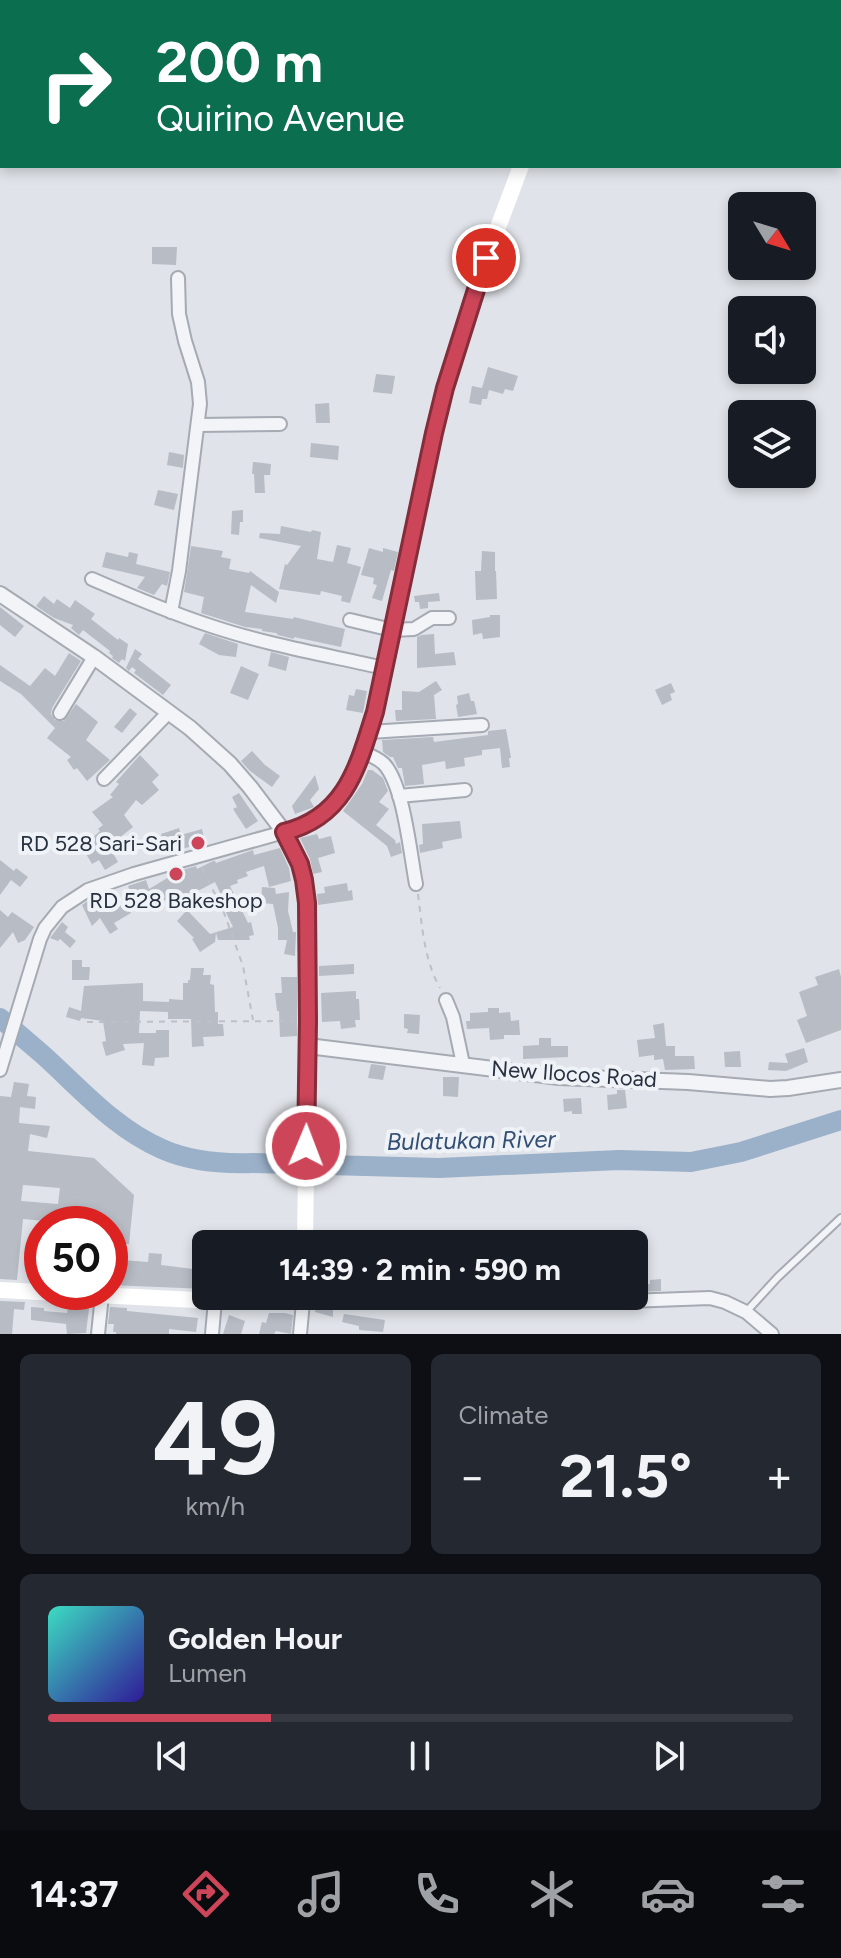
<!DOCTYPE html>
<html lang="en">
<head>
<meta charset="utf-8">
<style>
  body { margin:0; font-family:Figtree,sans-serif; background:#242831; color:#f1f3f6; height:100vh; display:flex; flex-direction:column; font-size:30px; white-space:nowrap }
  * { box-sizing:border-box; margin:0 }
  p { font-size:26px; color:#9ea1a6 }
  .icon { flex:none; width:44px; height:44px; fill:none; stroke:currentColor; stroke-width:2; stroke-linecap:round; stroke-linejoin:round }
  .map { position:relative; height:1334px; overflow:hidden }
  .side { display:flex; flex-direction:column; gap:20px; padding:20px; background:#0d0f14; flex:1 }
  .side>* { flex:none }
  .top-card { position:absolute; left:0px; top:0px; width:842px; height:168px; box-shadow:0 4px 12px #0003; background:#0b6e4f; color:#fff; overflow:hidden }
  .needle { width:52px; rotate:128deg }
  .fabs { position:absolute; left:728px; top:192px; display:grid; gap:16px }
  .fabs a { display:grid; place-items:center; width:88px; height:88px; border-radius:12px; background:#171b24; box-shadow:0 4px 12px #0003; font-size:40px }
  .speed { position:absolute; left:24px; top:1206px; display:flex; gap:16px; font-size:40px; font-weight:700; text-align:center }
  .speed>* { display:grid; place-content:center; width:104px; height:104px; border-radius:50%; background:#171b24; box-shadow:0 4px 12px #0003; line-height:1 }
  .speed .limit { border:12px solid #d22; background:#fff; color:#111 }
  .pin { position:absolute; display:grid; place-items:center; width:68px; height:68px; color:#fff; margin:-34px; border:4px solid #fff; border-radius:50%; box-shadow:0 2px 8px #0007 }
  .me { position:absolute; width:88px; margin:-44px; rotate:1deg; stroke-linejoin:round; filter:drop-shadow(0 0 6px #0008) }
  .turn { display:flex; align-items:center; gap:28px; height:168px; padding:0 24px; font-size:36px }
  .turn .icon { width:104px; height:104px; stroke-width:2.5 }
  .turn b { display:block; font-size:56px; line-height:68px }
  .big { font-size:60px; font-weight:700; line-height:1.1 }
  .side .tile { flex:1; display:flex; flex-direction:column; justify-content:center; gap:12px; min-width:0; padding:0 28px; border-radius:12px; background:#242831 }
  .side .dial { align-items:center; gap:0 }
  .dial b { font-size:104px; line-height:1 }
  .song { display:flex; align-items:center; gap:24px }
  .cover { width:96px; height:96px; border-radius:12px; background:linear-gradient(135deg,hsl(170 70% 55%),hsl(250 70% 35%)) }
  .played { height:8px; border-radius:4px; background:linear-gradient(90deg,#cd4559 30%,#363941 30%) }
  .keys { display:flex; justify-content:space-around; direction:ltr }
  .heat { display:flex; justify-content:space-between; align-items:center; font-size:44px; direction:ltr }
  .side .tiles { flex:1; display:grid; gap:20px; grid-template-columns:1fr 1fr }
  .tile:last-child { grid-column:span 2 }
  .trip { position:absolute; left:192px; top:1230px; width:456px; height:80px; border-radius:12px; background:#171b24; box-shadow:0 4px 12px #0003; font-weight:700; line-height:80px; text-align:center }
  .tabs { display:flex; height:128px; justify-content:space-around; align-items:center; background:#090b0e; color:#9ea1a6 }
  .tabs .icon { width:56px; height:56px }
  .tabs .on { color:#cd4559 }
  .tabs b { font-size:36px; color:#f1f3f6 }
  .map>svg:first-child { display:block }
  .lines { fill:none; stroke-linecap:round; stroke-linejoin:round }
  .river { stroke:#9bb1c9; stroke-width:20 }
  .building { fill:#b7bcc5; fill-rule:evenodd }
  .service-casing { stroke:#a5aab3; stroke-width:10 }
  .minor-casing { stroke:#a5aab3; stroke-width:16 }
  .tertiary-casing { stroke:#a5aab3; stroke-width:18 }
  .path { stroke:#bdc1c7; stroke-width:2; stroke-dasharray:6 6; stroke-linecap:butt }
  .service { stroke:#f2f4f7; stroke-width:6 }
  .minor { stroke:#f2f4f7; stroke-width:12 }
  .tertiary { stroke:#f2f4f7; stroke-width:14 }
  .secondary { stroke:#fff; stroke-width:16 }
  .route-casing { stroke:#852d3a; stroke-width:20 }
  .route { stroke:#cd4559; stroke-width:14 }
  .poi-dot { fill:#cd4559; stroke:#eff2f6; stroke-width:3 }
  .labels { text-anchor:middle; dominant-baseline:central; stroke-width:8; stroke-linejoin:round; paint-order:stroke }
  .poi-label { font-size:22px; fill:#283140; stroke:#eff2f6; text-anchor:end }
  .street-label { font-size:22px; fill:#283140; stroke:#eff2f6 }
  .water-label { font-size:24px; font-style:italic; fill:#334f74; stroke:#eff2f6 }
</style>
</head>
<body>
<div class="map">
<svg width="841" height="1334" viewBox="0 0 841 1334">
  <rect width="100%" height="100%" fill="#e0e3e9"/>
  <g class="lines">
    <!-- river -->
    <path class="river" d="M 0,1018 C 14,1030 28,1042 42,1054 C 80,1088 114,1128 162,1149 C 191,1162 222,1164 252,1163 L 439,1168 L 619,1160 L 691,1162 L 741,1152 L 841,1120"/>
  </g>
  <!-- building -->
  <g class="building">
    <polygon points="152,247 177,247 176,265 152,264"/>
    <polygon points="488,367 518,376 513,391 505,389 503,394 489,390 487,399 482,399 481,405 469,403 472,386 482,388"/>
    <polygon points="376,374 395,376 392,394 373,392"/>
    <polygon points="329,403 330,423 316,423 315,404"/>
    <polygon points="311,443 339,446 338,460 310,457"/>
    <polygon points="169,452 184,455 183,468 167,465"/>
    <polygon points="253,462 271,464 270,475 264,475 265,493 255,493 254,474 252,474"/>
    <polygon points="158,490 178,494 174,510 154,505"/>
    <polygon points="243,510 243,522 240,522 239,535 231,534 232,511"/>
    <polygon points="281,526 311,532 312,530 321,532 317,559 333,562 337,545 351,548 347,563 361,567 350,603 341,601 342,596 321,591 320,595 279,589 285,564 287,565 301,546 259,538 260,533 280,534"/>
    <polygon points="191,546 223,551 221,557 231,559 229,569 249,573 250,571 279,592 276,603 251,585 245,612 293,619 294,617 345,629 341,647 294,637 294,639 278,635 276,633 262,631 262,629 245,627 201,613 204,597 184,592"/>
    <polygon points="369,548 383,552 383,548 398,552 394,571 391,570 382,601 372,598 377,585 373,584 374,578 361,575"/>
    <polygon points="482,551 495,552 495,571 496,571 497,599 476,600 475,571 481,571"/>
    <polygon points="106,552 128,557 129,552 138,554 136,564 170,572 167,586 162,584 154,595 137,588 145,577 102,567"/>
    <polygon points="439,593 440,601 428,602 428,608 420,609 419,602 415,602 414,596"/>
    <polygon points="44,596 54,604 57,599 70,608 75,600 95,614 91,619 118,640 119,638 128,644 125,661 122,659 119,663 112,658 113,656 109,653 110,651 83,630 79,635 71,628 73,625 54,618 36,606"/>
    <polygon points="0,607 24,626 15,637 0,625"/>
    <polygon points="490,615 500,615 500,637 483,639 482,633 473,635 472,620 490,617"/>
    <polygon points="205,633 238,644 236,657 219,655 199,644"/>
    <polygon points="434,634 435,654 454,652 456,665 417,668 417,637 422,635"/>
    <polygon points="135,649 142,654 138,659 171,685 163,695 134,673 136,670 132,667 129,671 126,668"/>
    <polygon points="271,652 289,657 286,671 268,666"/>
    <polygon points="69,653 81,661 52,708 51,714 55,720 64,721 76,704 98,722 86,740 110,760 87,781 77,768 74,770 67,760 71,757 47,738 55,728 21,694 0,681 0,665 30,686 45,668 55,676"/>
    <polygon points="241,666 259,674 248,700 230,693"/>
    <polygon points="436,681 442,690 434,695 436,719 396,721 395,710 402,710 402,691 419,692"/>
    <polygon points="671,683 675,692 670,694 672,700 662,705 655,690"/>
    <polygon points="356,689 367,691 363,713 346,710 349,695 354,696"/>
    <polygon points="469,693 471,701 474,701 477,714 458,717 456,705 458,704 457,696"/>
    <polygon points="130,708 137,714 122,733 114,727"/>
    <polygon points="506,729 511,758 509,758 510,767 502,768 500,748 482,750 482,755 464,758 465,766 446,769 445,761 422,765 424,784 405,786 402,768 398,768 393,757 390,757 383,752 382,740 433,737 434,742 488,735 488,731"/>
    <polygon points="252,751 265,765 280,776 272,787 250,771 241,761"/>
    <polygon points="140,755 159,775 152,782 159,790 142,805 136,800 124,815 133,827 109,846 118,862 105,870 99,860 92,864 82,847 100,831 98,829 103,825 92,812 113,797 110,795 119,784 116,782"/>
    <polygon points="368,770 372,770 383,778 388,791 379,802 389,809 376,825 395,840 396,844 400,842 402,853 391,857 387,846 343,811 362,784"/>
    <polygon points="315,775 319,789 310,800 314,807 295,814 292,806"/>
    <polygon points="239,793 258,821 246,829 233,809 237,807 232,797"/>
    <polygon points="460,821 462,838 442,842 443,848 420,853 419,845 423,844 422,824"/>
    <polygon points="179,828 181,835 202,829 205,843 166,853 161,834"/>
    <polygon points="317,834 319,839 331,836 335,853 318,858 322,872 313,874 310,859 300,838"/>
    <polygon points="280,848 289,868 291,881 269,887 264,866 246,872 248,876 237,880 238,883 230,886 248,923 251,922 254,935 249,936 250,940 218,940 216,933 215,942 200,952 192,939 194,938 177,921 187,910 210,934 233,927 220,900 223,899 215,882 194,893 196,896 182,903 177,894 150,908 140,891 131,894 128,886 146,880 149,889 169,877 168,874 196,866 197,869 213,861 215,861 216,863 253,850 254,855"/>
    <polygon points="0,860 14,871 16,868 28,877 20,887 11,880 0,895"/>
    <polygon points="347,883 348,891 352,890 353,900 318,905 317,894 325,893 324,887"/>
    <polygon points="262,887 275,888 276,894 289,892 288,911 293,932 296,932 295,956 284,954 287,940 278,940 278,928 273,904 261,903"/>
    <polygon points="92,898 97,909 106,905 109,911 126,903 131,913 114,923 118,929 110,934 100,918 92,926 82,905"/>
    <polygon points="0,910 8,917 12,912 34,927 25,940 18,943 13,932 0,948"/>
    <polygon points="62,922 68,927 65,932 76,941 70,948 60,939 58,941 50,938"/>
    <polygon points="72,960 82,960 82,967 90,967 89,980 72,980"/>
    <polygon points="354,964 354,974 319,976 319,966"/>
    <polygon points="191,968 204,968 203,975 211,975 210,984 214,985 215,1012 218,1012 218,1024 223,1024 224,1036 203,1037 204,1046 192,1047 191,1019 168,1019 168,1012 140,1011 139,1033 156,1033 156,1030 169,1030 169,1057 155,1058 154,1066 142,1065 144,1043 123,1044 125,1050 106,1056 102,1042 106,1041 103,1021 81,1018 80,1021 66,1017 69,1007 81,1011 84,986 143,983 143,1001 169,1002 169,999 183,1000 183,983 188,983 188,980 190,980"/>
    <polygon points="839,969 841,977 841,1030 806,1043 797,1020 807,1016 799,992 818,985 815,977"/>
    <polygon points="281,977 297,977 297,1036 280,1037 279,1011 277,1011 275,993 282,993"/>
    <polygon points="356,991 356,999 359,999 360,1020 355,1020 356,1027 341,1029 340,1021 322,1022 321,993"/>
    <polygon points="488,1008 499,1008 499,1013 510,1012 511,1021 519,1020 520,1035 504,1035 504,1039 490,1040 489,1028 467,1029 466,1021 470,1021 470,1013 488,1012"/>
    <polygon points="404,1014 420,1015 419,1034 407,1033 408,1029 404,1028"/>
    <polygon points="664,1023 666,1046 675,1046 675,1056 694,1056 695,1069 665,1070 663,1059 654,1060 654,1055 639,1057 637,1040 655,1038 653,1025"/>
    <polygon points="539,1038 551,1038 551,1046 568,1046 568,1057 523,1059 523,1046 539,1045"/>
    <polygon points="804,1048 808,1062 786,1071 768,1070 769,1062 788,1063 785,1054"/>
    <polygon points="740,1051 741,1067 725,1067 724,1052"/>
    <polygon points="371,1064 386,1066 383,1080 368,1078"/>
    <polygon points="443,1077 459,1077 458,1097 443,1096"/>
    <path d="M 14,1082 L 29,1084 L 27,1096 L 36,1097 L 35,1109 L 20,1107 L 19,1123 L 50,1126 L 47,1138 L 30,1134 L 28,1151 L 94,1158 L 134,1195 L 129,1244 L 123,1244 L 121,1260 L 148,1262 L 149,1253 L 162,1254 L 161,1265 L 193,1269 L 194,1259 L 206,1260 L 206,1289 L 110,1285 L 110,1224 L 56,1224 L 56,1222 L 23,1219 L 17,1280 L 0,1279 L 0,1096 L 11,1097 ZM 23,1185 L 60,1188 L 58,1204 L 21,1201 Z"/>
    <polygon points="617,1090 625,1090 627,1108 608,1110 607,1095 617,1094"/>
    <polygon points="581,1098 582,1114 572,1114 572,1111 564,1112 563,1099"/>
    <polygon points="661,1279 661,1291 634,1292 634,1284 650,1284 650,1280"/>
    <polygon points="323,1296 361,1296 358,1306 333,1308 333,1317 315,1312 317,1298 323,1300"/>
    <polygon points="379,1296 410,1296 410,1302 380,1305"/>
    <polygon points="438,1296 490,1296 488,1307 437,1300"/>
    <polygon points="0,1301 25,1302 24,1310 14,1309 12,1334 0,1334"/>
    <polygon points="72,1305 89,1309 86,1333 67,1334 66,1324 31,1320 31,1307 44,1308 44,1311 67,1313 68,1308 72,1308"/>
    <polygon points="110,1307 127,1308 127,1311 198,1318 196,1332 169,1329 169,1334 116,1334 116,1332 113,1332 114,1324 108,1324"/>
    <polygon points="269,1313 285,1313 293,1315 291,1334 276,1331 274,1334 259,1334 262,1322 266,1323"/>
    <polygon points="344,1314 385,1320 383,1332 359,1330 359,1326 342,1322"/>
    <polygon points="229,1315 245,1321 241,1334 223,1334"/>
  </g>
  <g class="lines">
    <!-- service casing -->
    <g class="service-casing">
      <polyline id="service" points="746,1312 778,1277 841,1218"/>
    </g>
    <!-- minor casing -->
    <g class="minor-casing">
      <g id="minor">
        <polyline points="667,2 667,0"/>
        <polyline points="199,425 280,424"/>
        <path d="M 92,579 C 131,596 171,613 211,626 C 268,645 327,655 384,668"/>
        <polyline points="171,612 179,571 200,404 198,382 185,341 179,314 178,278"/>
        <polyline points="350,620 392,630 414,629 432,618 449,618"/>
        <polyline points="60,713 94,657"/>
        <polyline points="369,732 482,725"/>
        <path d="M 362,752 C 370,755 378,758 384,764 C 404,786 410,853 416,884"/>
        <polyline points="104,779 169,712"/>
        <polyline points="399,796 465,790"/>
        <polyline points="446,1000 453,1017 463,1064"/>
        <polyline points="0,1070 40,939 45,928 62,907 88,890 134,874 284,832"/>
        <polyline points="333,1244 378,1244"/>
        <polyline points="563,1296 628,1301 710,1298 725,1302 746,1312 772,1334"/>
        <polyline points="98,1334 102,1295"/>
        <polyline points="212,1334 215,1301"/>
        <polyline points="300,1334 303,1302"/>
      </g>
    </g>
    <!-- tertiary casing -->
    <g class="tertiary-casing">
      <g id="tertiary">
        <polyline points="586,2 587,0"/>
        <polyline points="0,594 94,657 190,728 230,764 250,787 284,832"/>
        <polyline points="308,1046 559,1077 688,1082 770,1089 788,1088 841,1080"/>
      </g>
    </g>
    <!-- path -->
    <g class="path">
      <polyline points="202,868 223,910 243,966 253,1020"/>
      <path d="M 418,894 C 422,925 424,960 440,988"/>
      <polyline points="87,1022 294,1021"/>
    </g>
    <!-- service -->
    <use href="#service" class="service"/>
    <!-- minor -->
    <use href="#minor" class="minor"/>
    <!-- tertiary -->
    <use href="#tertiary" class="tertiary"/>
    <!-- secondary -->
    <g class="secondary">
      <polyline points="793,2 823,0"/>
      <path d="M 305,1244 L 308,1021 L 307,903 L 300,864 L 284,832 C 346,817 359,766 375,712 L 445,388 L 479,278 L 521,166"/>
      <polyline points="0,1290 215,1301 303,1302 303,1296"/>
    </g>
  </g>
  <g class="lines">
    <!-- route casing -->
    <g class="route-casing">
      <path id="route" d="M 306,1146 L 308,1021 L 307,903 L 304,880 L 300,864 L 284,832 C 346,817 358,766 375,712 L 434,433 L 445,388 L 486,258"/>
    </g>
    <!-- route -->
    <use href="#route" class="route"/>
  </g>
  <!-- markers -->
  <g class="poi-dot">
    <circle cx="198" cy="843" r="8"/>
    <circle cx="176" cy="874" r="8"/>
  </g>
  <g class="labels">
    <!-- poi labels -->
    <g class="poi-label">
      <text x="182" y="843">RD 528 Sari-Sari</text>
      <text x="176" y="900" text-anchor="middle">RD 528 Bakeshop</text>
    </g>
    <!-- street labels -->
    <g class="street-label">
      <text transform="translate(574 1074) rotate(4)">New Ilocos Road</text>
    </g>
    <!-- water labels -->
    <g class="water-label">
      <text transform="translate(471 1140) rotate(-1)">Bulatukan River</text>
    </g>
  </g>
</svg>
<div class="fabs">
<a><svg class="needle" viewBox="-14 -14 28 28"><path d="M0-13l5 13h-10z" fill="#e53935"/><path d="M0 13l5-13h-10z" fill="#9ea1a6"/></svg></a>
<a><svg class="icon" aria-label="sound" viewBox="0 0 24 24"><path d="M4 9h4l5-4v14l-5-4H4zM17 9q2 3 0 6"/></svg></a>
<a><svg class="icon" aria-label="layers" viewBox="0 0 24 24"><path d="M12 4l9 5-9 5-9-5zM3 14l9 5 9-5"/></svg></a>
</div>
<div class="speed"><div class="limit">50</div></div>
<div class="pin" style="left:486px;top:258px;background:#d93025"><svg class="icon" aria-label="arrive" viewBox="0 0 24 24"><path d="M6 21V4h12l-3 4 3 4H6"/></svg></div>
<svg class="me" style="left:306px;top:1146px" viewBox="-20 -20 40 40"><circle r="17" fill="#cd4559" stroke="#fff" stroke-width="3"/><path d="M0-11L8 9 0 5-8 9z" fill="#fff"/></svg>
<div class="trip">14:39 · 2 min · 590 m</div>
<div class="top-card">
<div class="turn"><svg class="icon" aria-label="right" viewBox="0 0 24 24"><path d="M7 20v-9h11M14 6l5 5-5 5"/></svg><div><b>200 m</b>Quirino Avenue</div></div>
</div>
</div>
<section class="side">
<div class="tiles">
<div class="tile dial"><b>49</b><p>km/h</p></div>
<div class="tile"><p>Climate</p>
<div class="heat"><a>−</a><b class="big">21.5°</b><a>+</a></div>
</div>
<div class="tile">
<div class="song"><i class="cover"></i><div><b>Golden Hour</b><p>Lumen</p></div></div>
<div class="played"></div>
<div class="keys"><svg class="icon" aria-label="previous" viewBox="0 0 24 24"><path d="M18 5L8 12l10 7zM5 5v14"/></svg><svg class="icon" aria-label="pause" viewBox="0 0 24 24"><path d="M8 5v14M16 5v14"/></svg><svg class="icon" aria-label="next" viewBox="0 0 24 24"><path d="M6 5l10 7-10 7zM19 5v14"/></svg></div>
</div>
</div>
</section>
<nav class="tabs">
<b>14:37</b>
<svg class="icon on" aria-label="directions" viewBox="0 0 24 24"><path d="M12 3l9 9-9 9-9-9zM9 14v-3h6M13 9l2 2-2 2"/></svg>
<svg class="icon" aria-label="music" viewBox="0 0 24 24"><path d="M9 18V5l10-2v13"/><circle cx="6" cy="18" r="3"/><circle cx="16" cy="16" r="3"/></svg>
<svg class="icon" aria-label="phone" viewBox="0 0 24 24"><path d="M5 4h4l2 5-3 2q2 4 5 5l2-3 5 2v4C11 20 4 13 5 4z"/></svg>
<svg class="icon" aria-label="climate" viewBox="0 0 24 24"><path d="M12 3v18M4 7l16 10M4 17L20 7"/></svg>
<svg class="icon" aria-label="car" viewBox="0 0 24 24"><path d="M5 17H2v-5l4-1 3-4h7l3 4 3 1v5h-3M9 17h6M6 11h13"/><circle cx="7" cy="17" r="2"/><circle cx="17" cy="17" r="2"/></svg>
<svg class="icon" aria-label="filters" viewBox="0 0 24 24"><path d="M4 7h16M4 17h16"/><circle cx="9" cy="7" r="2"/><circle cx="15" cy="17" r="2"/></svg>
</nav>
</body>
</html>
